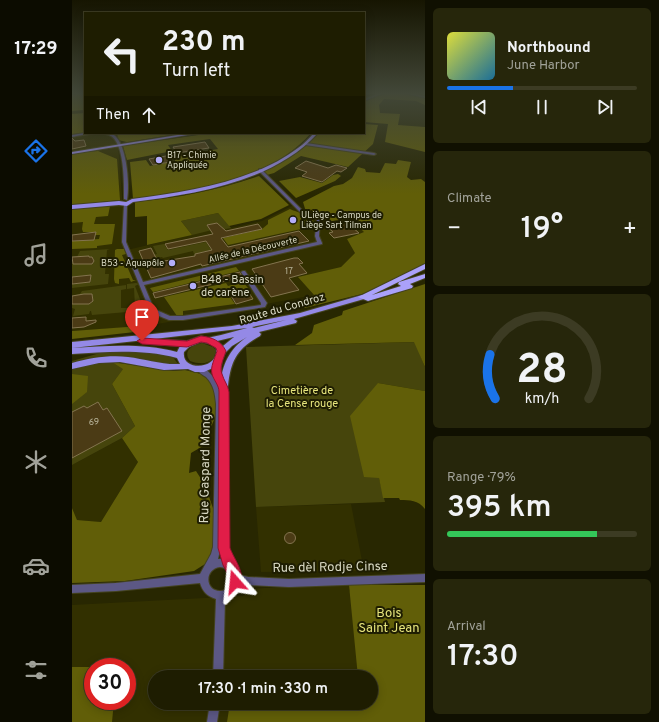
<!DOCTYPE html>
<html lang="en">
<head>
<meta charset="utf-8">
<style>
  body { margin:0; font-family:Overpass,sans-serif; background:#26260b; color:#f1f3f6; height:100vh; display:flex; flex-direction:column; font-size:15px; white-space:nowrap }
  * { box-sizing:border-box; margin:0 }
  p { font-size:13px; color:#a1a299 }
  .icon { flex:none; width:22px; height:22px; fill:none; stroke:currentColor; stroke-width:2; stroke-linecap:round; stroke-linejoin:round }
  .map { position:relative; flex:1; overflow:hidden }
  .drawer { display:flex; flex-direction:column; gap:8px; padding:8px; background:#101001; width:234px }
  .drawer>* { flex:none }
  .guide { position:absolute; left:12px; top:12px; width:281px; height:122px; border-radius:0px; box-shadow:0 2px 10px #0003,0 0 0 1px #3c3b23; background:#1e1d01; color:#f1f3f6; overflow:hidden }
  .speed { position:absolute; left:12px; top:658px; display:flex; gap:8px; font-size:20px; font-weight:700; text-align:center }
  .speed>* { display:grid; place-content:center; width:52px; height:52px; border-radius:50%; background:#1e1d01; box-shadow:0 2px 10px #0003,0 0 0 1px #3c3b23; line-height:1 }
  .speed .limit { border:6px solid #d22; background:#fff; color:#111 }
  .pin { position:absolute; display:grid; place-items:center; width:34px; height:34px; color:#fff; margin:-41px -17px; border-radius:50% 50% 50% 0; rotate:-45deg; box-shadow:0 0 4px #0007 }
  .pin .icon { rotate:45deg }
  .me { position:absolute; width:44px; margin:-22px; rotate:342deg; stroke-linejoin:round; filter:drop-shadow(0 0 3px #0008) }
  .turn { display:flex; align-items:center; gap:14px; height:84px; padding:0 12px; font-size:18px }
  .turn .icon { width:52px; height:52px; stroke-width:2.5 }
  .turn b { display:block; font-size:28px; line-height:34px }
  .then { display:flex; align-items:center; height:38px; padding:0 12px; background:#0003; gap:8px; font-size:15px }
  .big { font-size:30px; font-weight:600; line-height:1.1 }
  .drawer .card { flex:1; display:flex; flex-direction:column; justify-content:center; gap:6px; min-width:0; padding:0 14px; border-radius:6px; background:#26260b }
  .drawer .dial { align-items:center; gap:0 }
  .dial svg { height:104px; overflow:visible; fill:none; stroke:#3c3b23; stroke-width:7; stroke-linecap:round; text-anchor:middle }
  .dial text { fill:#f1f3f6; stroke:none }
  .song { display:flex; align-items:center; gap:12px }
  .cover { width:48px; height:48px; border-radius:6px; background:linear-gradient(135deg,hsl(60 70% 55%),hsl(200 70% 35%)) }
  .played { height:4px; border-radius:2px; background:linear-gradient(90deg,#1a73e8 35%,#3c3b23 35%) }
  .keys { display:flex; justify-content:space-around; direction:ltr }
  .heat { display:flex; justify-content:space-between; align-items:center; font-size:22px; direction:ltr }
  .charge { height:6px; border-radius:3px; background:linear-gradient(90deg,#34c759 79%,#3c3b23 0) }
  .trip { position:absolute; left:76px; top:670px; width:230px; height:40px; border-radius:20px; background:#1e1d01; box-shadow:0 2px 10px #0003,0 0 0 1px #3c3b23; font-weight:600; line-height:40px; text-align:center }
  main { display:flex; flex:1; min-height:0 }
  .dock { display:flex; flex-direction:column; width:72px; justify-content:space-around; align-items:center; background:#0c0c00; color:#a1a299 }
  .dock .icon { width:28px; height:28px }
  .dock .current { color:#1a73e8 }
  .dock b { font-size:18px; color:#f1f3f6 }
  .map>svg:first-child { display:block }
  .built { fill:#323000; fill-rule:evenodd }
  .green { fill:#46450c }
  .forest { fill:#615e08 }
  .building { fill:#4b3b15; stroke:#83744f }
  .lines { fill:none; stroke-linecap:round; stroke-linejoin:round }
  .minor-casing { stroke:#444320; stroke-width:2 }
  .major-casing { stroke:#444320; stroke-width:2 }
  .highway-casing { stroke:#444320; stroke-width:2 }
  .minor { fill:#5c5885; fill-rule:evenodd }
  .major { fill:#9489e6; fill-rule:evenodd }
  .highway { fill:#aaa1fa; fill-rule:evenodd }
  .route { fill:#e11d48; stroke:#92132f }
  .poi-dot { fill:#b3adf9; stroke:#1e1d02; stroke-width:1.5 }
  .labels { text-anchor:middle; dominant-baseline:central; stroke-width:4; stroke-linejoin:round; paint-order:stroke }
  .far-poi-label { font-size:9px; fill:#d9d9c4; stroke:#1e1d02; text-anchor:start }
  .far-street-label { font-size:9px; fill:#d9d9c4; stroke:#1e1d02 }
  .number-label { font-size:9px; fill:#b6b298 }
  .poi-label { font-size:11px; fill:#d9d9c4; stroke:#1e1d02; text-anchor:start }
  .street-label { font-size:11px; fill:#d9d9c4; stroke:#1e1d02 }
  .park-label { font-size:11px; fill:#e7e57c; stroke:#1e1d02 }
  .near-street-label { font-size:13px; fill:#d9d9c4; stroke:#1e1d02 }
  .near-park-label { font-size:13px; fill:#e7e57c; stroke:#1e1d02 }
</style>
</head>
<body>
<main>
<nav class="dock">
<b>17:29</b>
<svg class="icon current" aria-label="directions" viewBox="0 0 24 24"><path d="M12 3l9 9-9 9-9-9zM9 14v-3h6M13 9l2 2-2 2"/></svg>
<svg class="icon" aria-label="music" viewBox="0 0 24 24"><path d="M9 18V5l10-2v13"/><circle cx="6" cy="18" r="3"/><circle cx="16" cy="16" r="3"/></svg>
<svg class="icon" aria-label="phone" viewBox="0 0 24 24"><path d="M5 4h4l2 5-3 2q2 4 5 5l2-3 5 2v4C11 20 4 13 5 4z"/></svg>
<svg class="icon" aria-label="climate" viewBox="0 0 24 24"><path d="M12 3v18M4 7l16 10M4 17L20 7"/></svg>
<svg class="icon" aria-label="car" viewBox="0 0 24 24"><path d="M5 17H2v-5l4-1 3-4h7l3 4 3 1v5h-3M9 17h6M6 11h13"/><circle cx="7" cy="17" r="2"/><circle cx="17" cy="17" r="2"/></svg>
<svg class="icon" aria-label="filters" viewBox="0 0 24 24"><path d="M4 7h16M4 17h16"/><circle cx="9" cy="7" r="2"/><circle cx="15" cy="17" r="2"/></svg>
</nav>
<div class="map">
<svg width="353" height="722" viewBox="0 0 353 722">
  <rect width="100%" height="100%" fill="#282701"/>
  <!-- built -->
  <g class="built">
    <polygon points="13,110 13,133 45,133 54,246 55,250 119,235 146,213 159,228 190,221 222,205 231,213 257,222 277,217 295,234 283,253 269,267 227,277 242,295 75,326 0,331 0,111"/>
    <polygon points="50,438 66,462 29,522 5,520 0,508 0,465"/>
    <polygon points="279,504 292,571 189,572 184,507"/>
    <path d="M 277,585 L 277,590 L 353,722 L 0,722 L 0,605 L 171,596 L 179,589 L 193,588 ZM 21,667 L 55,667 L 55,701 L 21,701 ZM 83,677 L 299,677 L 299,703 L 83,703 Z"/>
  </g>
  <!-- green -->
  <g class="green">
    <polygon points="146,213 159,228 143,231 149,227 145,223 135,225 138,230 140,230 120,235 109,221"/>
    <polygon points="134,242 139,250 122,254 121,251 91,258 90,257 84,258 82,255 85,254 81,246 92,244 96,250"/>
    <polygon points="38,249 35,250 33,274 37,274 36,284 0,288 0,284 19,282 19,275 0,277 0,262 1,264 20,264 22,261 20,257 16,256 5,257 8,251"/>
    <polygon points="64,283 67,284 63,286 71,307 76,306 79,309 56,312 55,308 63,307 62,288 55,289 55,284"/>
    <polygon points="54,285 54,289 49,290 49,308 55,308 55,312 20,315 19,311 18,311 17,314 1,316 3,309 0,308 0,304 17,304 21,301 20,294 2,295 8,294 10,291"/>
    <polygon points="343,342 353,367 353,391 306,383 307,478 313,502 184,507 174,347"/>
    <path d="M 130,343 L 141,347 L 144,350 L 142,358 C 135,365 127,364 118,361 C 110,350 121,345 130,343 Z"/>
    <polygon points="55,350 100,356 107,365 41,362 52,368 40,384 63,426 50,438 0,465 0,361 28,353 22,351"/>
  </g>
  <!-- forest -->
  <g class="forest">
    <polygon points="13,93 13,110 0,111 0,95"/>
    <polygon points="316,93 353,93 353,105 344,101 312,99 307,105 308,113 328,114 326,125 353,127 353,152 313,142 316,124 292,122 292,101"/>
    <polygon points="13,113 13,133 0,134 0,114"/>
    <path d="M 292,124 L 306,125 L 301,144 L 276,167 L 229,156 L 202,173 L 195,175 L 190,171 C 213,163 231,150 247,133 L 292,133 Z"/>
    <polygon points="45,133 111,133 55,142 46,140"/>
    <path d="M 140,133 L 239,133 C 199,180 119,193 61,199 L 58,162 L 74,160 L 78,166 L 103,161 L 103,157 L 146,149 L 138,139 L 96,145 L 100,151 L 55,160 L 51,146 Z"/>
    <polygon points="26,151 45,159 48,200 0,205 0,153"/>
    <polygon points="326,160 339,162 335,177 339,180 349,179 353,182 353,264 316,284 290,294 233,308 228,305 216,304 242,295 226,277 269,267 283,253 275,239 292,232 277,217 257,222 234,212 231,202 262,186 271,184 280,178 286,167 293,169 294,172 308,173 313,163 324,164"/>
    <polygon points="266,174 269,176 263,181 224,198 207,181 228,177 250,183 261,175"/>
    <path d="M 187,176 L 217,205 L 189,219 L 157,226 L 146,213 L 109,221 L 120,235 L 75,245 L 75,216 L 63,217 L 63,202 C 107,198 146,190 187,176 Z"/>
    <polygon points="38,206 36,216 24,217 22,224 43,224 40,244 25,246 25,248 0,249 0,241 27,239 28,235 23,235 24,232 11,232 10,229 11,222 0,223 0,209"/>
    <path d="M 218,209 C 226,213 242,215 243,226 L 156,245 L 151,238 L 190,229 L 196,224 L 196,220 Z"/>
    <polygon points="45,249 52,249 54,254 50,255 61,280 64,280 59,282 57,278 47,279 47,284 43,283 42,279 43,250"/>
    <polygon points="164,267 167,271 81,292 78,288"/>
    <polygon points="171,282 176,288 156,294 163,304 111,311 111,315 105,316 92,297 154,283 156,286"/>
    <polygon points="353,284 353,367 342,342 223,345 240,333 242,325 270,315 271,311"/>
    <polygon points="82,325 81,330 0,339 0,331"/>
    <polygon points="40,362 101,371 113,370 133,375 139,380 144,391 144,415 131,446 119,453 117,473 124,471 133,485 143,514 140,556 133,564 122,571 53,581 0,583 0,508 5,520 29,522 66,462 50,438 63,426 40,384 51,369"/>
    <polygon points="0,374 16,376 15,392 0,404"/>
    <path d="M 306,383 L 353,391 L 353,509 C 346,500 338,500 328,500 L 327,498 L 311,498 L 307,478 L 292,477 L 278,416 Z"/>
    <polygon points="277,585 353,585 353,722 155,722 158,703 299,703 299,677 286,677"/>
    <polygon points="0,667 21,667 21,701 42,701 40,722 0,722"/>
  </g>
  <!-- building -->
  <g class="building">
    <polygon points="0,138 3,141 12,140 14,146 0,149"/>
    <polygon points="133,142 137,148 105,153 101,147"/>
    <polygon points="94,156 98,162 81,165 77,159"/>
    <polygon points="234,161 256,168 264,165 275,168 269,172 265,171 250,182 230,176 235,172 223,168"/>
    <polygon points="273,221 287,233 262,238 257,233 261,232 253,225"/>
    <polygon points="145,223 154,231 186,224 190,229 149,238 156,247 227,231 237,241 130,266 129,264 79,278 67,251 79,248 86,262 123,256 123,254 140,250 134,241 96,249 93,244 141,234 135,225"/>
    <polygon points="24,232 22,240 0,241 0,235"/>
    <polygon points="17,256 17,257 20,257 22,261 20,264 1,264 0,257"/>
    <polygon points="222,258 226,258 231,263 227,264 235,273 217,278 227,290 199,297 180,269"/>
    <polygon points="168,272 170,277 83,298 81,293"/>
    <polygon points="19,275 18,282 0,284 0,277"/>
    <polygon points="175,290 181,299 164,304 158,294"/>
    <polygon points="12,294 20,294 21,301 17,304 0,304 0,296"/>
    <polygon points="14,317 14,321 24,320 24,322 12,327 0,328 0,318"/>
    <polygon points="26,402 31,410 35,408 50,431 0,458 0,412 12,406 15,408"/>
    <circle cx="218" cy="538" r="5.5"/>
  </g>
  <g class="lines">
    <!-- minor casing -->
    <g class="minor-casing">
      <g id="minor">
        <polygon points="308,93 312,93 292,101 292,99"/>
        <polygon points="332,93 338,93 353,96 353,98"/>
        <path d="M 13,133 C 20,133 32,131 38,133 C 55,137 58,186 55,200 L 52,199 C 52,184 53,141 37,135 C 28,131 10,135 0,137 L 0,135 Z"/>
        <polygon points="234,143 302,153 304,154 302,155 233,145 233,143"/>
        <polygon points="187,169 189,169 232,212 244,216 248,219 247,236 250,243 250,244 72,285 82,309 98,316 111,316 189,305 189,303 169,272 171,271 173,271 195,303 193,307 111,320 97,320 87,316 78,311 50,242 52,204 55,205 54,242 71,282 245,242 243,236 245,220 242,218 230,214 187,171"/>
        <path d="M 145,359 L 149,359 L 150,361 L 149,367 L 149,375 L 153,384 L 155,392 L 156,548 L 161,563 L 165,567 L 168,575 L 176,577 L 217,579 L 353,574 L 353,582 L 217,587 L 176,585 L 168,583 L 163,594 L 153,599 L 151,677 L 141,677 L 144,599 C 135,596 131,592 128,583 L 44,591 L 0,593 L 0,585 L 44,583 L 128,574 L 139,554 L 141,547 L 144,404 C 143,394 142,385 134,377 C 130,375 127,372 124,369 L 125,367 C 136,366 147,383 149,393 C 147,379 139,373 145,359 ZM 148,550 L 151,559 L 146,559 ZM 148,567 C 164,569 163,591 148,591 C 133,591 132,569 148,567 Z"/>
        <polygon points="138,703 148,703 145,722 135,722"/>
      </g>
    </g>
    <!-- major casing -->
    <g class="major-casing">
      <g id="major">
        <polygon points="118,133 128,133 0,154 0,152"/>
        <path d="M 242,133 L 246,133 C 202,182 123,194 61,202 L 55,206 L 47,205 L 0,209 L 0,205 L 47,201 L 54,202 L 60,199 C 114,192 181,182 226,148 C 232,144 237,138 242,133 Z"/>
        <path d="M 290,295 L 293,297 L 292,299 L 222,319 L 225,321 L 224,323 L 187,332 L 189,334 L 188,336 C 165,349 159,360 156,386 L 155,388 L 149,388 L 148,386 C 150,365 157,349 175,337 L 160,346 L 153,353 L 149,362 L 143,367 L 132,372 L 123,372 L 116,369 L 92,370 L 48,362 L 27,363 L 0,369 L 0,363 C 18,358 37,355 56,357 C 73,359 90,365 108,364 L 105,358 C 70,349 35,352 0,354 L 0,348 C 35,346 70,343 105,352 L 108,346 L 76,344 L 73,343 L 73,340 L 0,348 L 0,342 L 160,326 L 228,313 ZM 214,320 L 182,328 L 180,327 ZM 175,328 L 149,335 L 135,338 L 129,336 L 115,341 L 82,339 ZM 162,337 L 151,346 L 145,341 ZM 129,342 L 139,344 L 144,348 C 148,370 109,372 112,352 L 117,347 Z"/>
      </g>
    </g>
    <!-- highway casing -->
    <g class="highway-casing">
      <polygon id="highway" points="353,264 353,269 300,295 329,286 326,284 327,282 353,274 353,278 338,284 341,286 340,288 296,301 286,297"/>
    </g>
    <!-- minor -->
    <use href="#minor" class="minor"/>
    <!-- major -->
    <use href="#major" class="major"/>
    <!-- highway -->
    <use href="#highway" class="highway"/>
  </g>
  <!-- sky -->
  <linearGradient id="sky" x2="0" y2="1"><stop stop-color="#161501"/><stop offset="0.48" stop-color="#424738"/><stop offset="1" stop-color="#424738" stop-opacity="0"/></linearGradient>
  <rect width="353" height="194" fill="url(#sky)"/>
  <!-- route -->
  <path class="route" d="M 129,336 C 140,337 149,341 154,351 C 152,358 147,367 150,374 C 152,381 156,385 157,392 L 158,548 C 163,561 174,573 168,587 L 163,589 L 158,587 L 156,575 L 151,565 L 146,548 L 147,392 C 147,385 142,381 140,374 C 138,367 143,358 145,351 L 144,348 L 135,343 L 129,342 L 115,347 L 70,344 L 65,341 L 70,338 L 115,341 Z"/>
  <!-- markers -->
  <g class="poi-dot">
    <circle cx="87" cy="160" r="4"/>
    <circle cx="221" cy="220" r="4"/>
    <circle cx="100" cy="263" r="4"/>
    <circle cx="121" cy="286" r="4"/>
  </g>
  <g class="labels">
    <!-- far-poi labels -->
    <g class="far-poi-label">
      <text x="95" y="155">B17 - Chimie<tspan x="95" dy="10">Appliquée</tspan></text>
      <text x="229" y="215">ULiège - Campus de<tspan x="229" dy="10">Liège Sart Tilman</tspan></text>
      <text x="92" y="263" text-anchor="end">B53 - Aquapôle</text>
    </g>
    <!-- far-street labels -->
    <g class="far-street-label">
      <text transform="translate(181 250) rotate(-13)">Allée de la Découverte</text>
    </g>
    <!-- number labels -->
    <g class="number-label">
      <text x="217" y="271">17</text>
      <text x="22" y="422">69</text>
    </g>
    <!-- poi labels -->
    <g class="poi-label">
      <text x="129" y="280">B48 - Bassin<tspan x="129" dy="13">de carène</tspan></text>
    </g>
    <!-- street labels -->
    <g class="street-label">
      <text transform="translate(210 309) rotate(-16)">Route du Condroz</text>
    </g>
    <!-- park labels -->
    <g class="park-label">
      <text x="230" y="391">Cimetière de<tspan x="230" dy="13">la Cense rouge</tspan></text>
    </g>
    <!-- near-street labels -->
    <g class="near-street-label">
      <text transform="translate(134 465) rotate(-89)">Rue Gaspard Monge</text>
      <text transform="translate(258 568) rotate(-1)">Rue dèl Rodje Cinse</text>
    </g>
    <!-- near-park labels -->
    <g class="near-park-label">
      <text x="317" y="614">Bois<tspan x="317" dy="15">Saint Jean</tspan></text>
    </g>
  </g>
</svg>
<div class="speed"><div class="limit">30</div></div>
<div class="pin" style="left:70px;top:341px;background:#d93025"><svg class="icon" aria-label="arrive" viewBox="0 0 24 24"><path d="M6 21V4h12l-3 4 3 4H6"/></svg></div>
<svg class="me" style="left:163px;top:582px" viewBox="-20 -20 40 40"><path d="M0-17L14 15 0 8-14 15z" fill="#e11d48" stroke="#fff" stroke-width="4"/></svg>
<div class="trip">17:30 · 1 min · 330 m</div>
<div class="guide">
<div class="turn"><svg class="icon" aria-label="left" viewBox="0 0 24 24"><path d="M17 20v-9H6M10 6l-5 5 5 5"/></svg><div><b>230 m</b>Turn left</div></div>
<div class="then">Then<svg class="icon" aria-label="ahead" viewBox="0 0 24 24"><path d="M12 20V5M6 11l6-6 6 6"/></svg></div>
</div>
</div>
<section class="drawer">
<div class="card">
<div class="song"><i class="cover"></i><div><b>Northbound</b><p>June Harbor</p></div></div>
<div class="played"></div>
<div class="keys"><svg class="icon" aria-label="previous" viewBox="0 0 24 24"><path d="M18 5L8 12l10 7zM5 5v14"/></svg><svg class="icon" aria-label="pause" viewBox="0 0 24 24"><path d="M8 5v14M16 5v14"/></svg><svg class="icon" aria-label="next" viewBox="0 0 24 24"><path d="M6 5l10 7-10 7zM19 5v14"/></svg></div>
</div>
<div class="card"><p>Climate</p>
<div class="heat"><a>−</a><b class="big">19°</b><a>+</a></div>
</div>
<div class="card dial"><svg viewBox="0 0 100 80">
<path d="M14 69A42 42 0 1 1 86 69"/>
<path d="M14 69A42 42 0 0 1 10 35" stroke="#1a73e8"/>
<text x="50" y="56" font-size="32" font-weight="700">28</text>
<text x="50" y="72" font-size="11">km/h</text>
</svg></div>
<div class="card"><p>Range · 79%</p><b class="big">395 km</b><div class="charge"></div></div>
<div class="card"><p>Arrival</p><b class="big">17:30</b></div>
</section>
</main>
</body>
</html>
